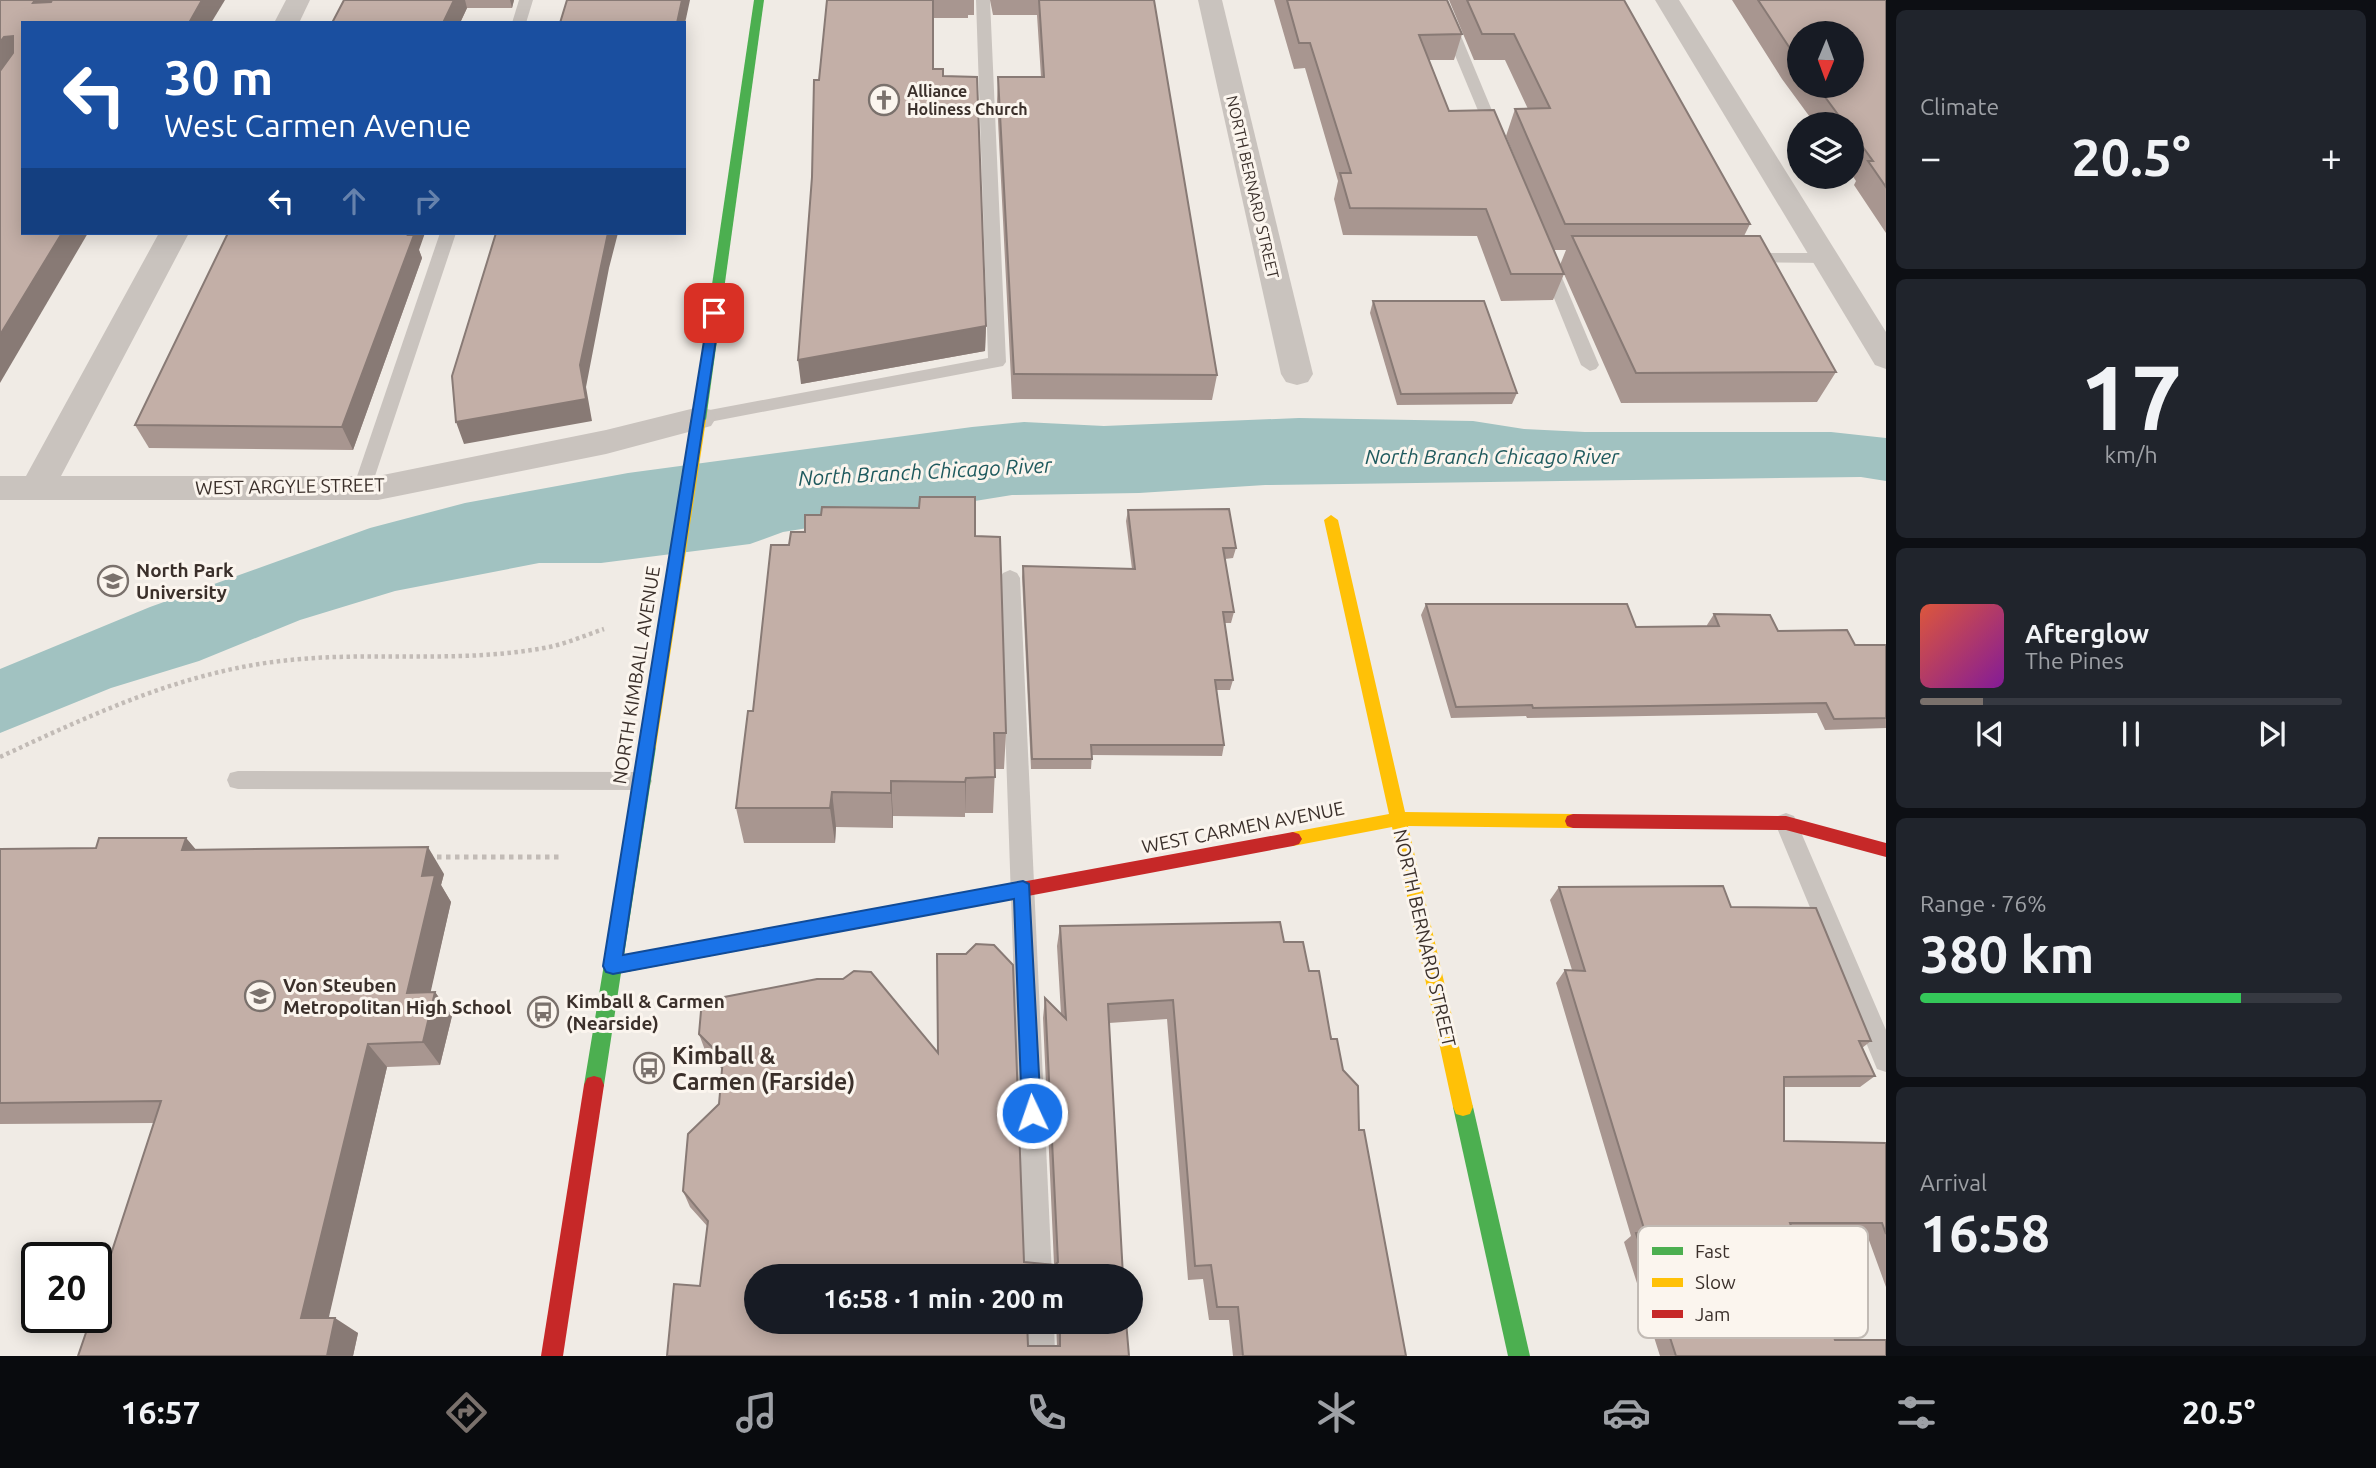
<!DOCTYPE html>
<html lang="en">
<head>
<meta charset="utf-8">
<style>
  body { margin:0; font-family:Ubuntu,sans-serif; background:#20242c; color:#f1f3f6; height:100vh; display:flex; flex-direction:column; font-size:26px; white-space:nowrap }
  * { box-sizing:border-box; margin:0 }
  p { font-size:23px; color:#9ea1a6 }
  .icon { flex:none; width:38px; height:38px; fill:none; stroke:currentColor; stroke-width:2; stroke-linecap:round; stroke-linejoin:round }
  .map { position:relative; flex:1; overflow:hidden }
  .side { display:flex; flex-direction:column; gap:10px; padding:10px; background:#0d0f14; width:490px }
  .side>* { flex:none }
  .hud { position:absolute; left:21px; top:21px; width:665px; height:214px; border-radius:0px; box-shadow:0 4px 18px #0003; background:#1a4fa0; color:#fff; overflow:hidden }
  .needle { width:46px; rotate:181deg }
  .buttons { position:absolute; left:1787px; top:21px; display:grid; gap:14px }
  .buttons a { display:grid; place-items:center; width:77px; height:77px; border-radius:50%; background:#171b24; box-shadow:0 4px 18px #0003; font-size:35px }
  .speed { position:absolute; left:21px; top:1242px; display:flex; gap:14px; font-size:35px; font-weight:700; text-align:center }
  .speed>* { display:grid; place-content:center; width:91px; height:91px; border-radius:50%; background:#171b24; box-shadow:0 4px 18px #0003; line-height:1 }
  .speed .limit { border:4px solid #111; border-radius:10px; background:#fff; color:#111 }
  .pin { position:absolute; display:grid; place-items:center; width:60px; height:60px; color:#fff; margin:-30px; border-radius:14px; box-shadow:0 4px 10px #0006 }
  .me { position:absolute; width:77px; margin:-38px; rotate:357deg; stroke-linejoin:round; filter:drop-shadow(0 0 5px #0008) }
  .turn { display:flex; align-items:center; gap:24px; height:147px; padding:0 28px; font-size:32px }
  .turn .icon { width:91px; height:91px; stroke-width:2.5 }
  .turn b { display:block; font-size:49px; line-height:60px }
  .lanes { display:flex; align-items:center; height:66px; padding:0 28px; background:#0003; justify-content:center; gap:35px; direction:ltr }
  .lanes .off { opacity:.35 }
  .big { font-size:52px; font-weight:700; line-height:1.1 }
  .side .card { flex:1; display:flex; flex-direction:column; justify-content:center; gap:10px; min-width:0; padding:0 24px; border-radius:10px; background:#20242c }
  .side .dial { align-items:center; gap:0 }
  .dial b { font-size:91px; line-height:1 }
  .song { display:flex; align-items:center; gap:21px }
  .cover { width:84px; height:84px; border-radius:10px; background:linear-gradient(135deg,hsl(10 70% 55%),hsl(290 70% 35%)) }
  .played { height:7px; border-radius:4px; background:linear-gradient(90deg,#7a716c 15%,#363941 15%) }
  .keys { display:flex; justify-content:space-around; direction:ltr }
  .heat { display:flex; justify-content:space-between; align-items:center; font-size:38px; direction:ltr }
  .charge { height:10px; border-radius:5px; background:linear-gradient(90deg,#34c759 76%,#363941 0) }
  .trip { position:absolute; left:744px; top:1264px; width:399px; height:70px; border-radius:35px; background:#171b24; box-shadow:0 4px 18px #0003; font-weight:700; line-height:70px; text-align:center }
  .menu { display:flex; height:112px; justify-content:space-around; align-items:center; background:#090b0e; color:#9ea1a6 }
  .menu .icon { width:49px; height:49px }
  .menu .on { color:#7a716c }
  .menu b { font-size:32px; color:#f1f3f6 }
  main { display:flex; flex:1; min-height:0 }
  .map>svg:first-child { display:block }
  .water { fill:#a1c2c1 }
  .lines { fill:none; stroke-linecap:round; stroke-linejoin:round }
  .path-far1 { stroke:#c2bbb6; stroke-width:4.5; stroke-dasharray:3.5 3.5; stroke-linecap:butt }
  .path { stroke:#c2bbb6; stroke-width:5; stroke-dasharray:4.5 4.5; stroke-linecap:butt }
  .lane { fill:#c9c3be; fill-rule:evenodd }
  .street { fill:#c9c3be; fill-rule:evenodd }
  .fast { fill:#4caf50; fill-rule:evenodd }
  .slow { fill:#ffc107; fill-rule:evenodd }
  .jam { fill:#c62828; fill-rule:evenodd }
  .wall { fill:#a89690; fill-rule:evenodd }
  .shaded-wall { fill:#887a75 }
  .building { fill:#c3afa7; stroke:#887a75; stroke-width:2 }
  .route { fill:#1a73e8; stroke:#114b97; stroke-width:2 }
  .labels { text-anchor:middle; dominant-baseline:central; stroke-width:6; stroke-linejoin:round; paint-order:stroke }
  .far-poi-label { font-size:16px; font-weight:bold; fill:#3b302b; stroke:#fbf5ee; text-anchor:start }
  .far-street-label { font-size:16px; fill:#3b302b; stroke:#fbf5ee }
  .street-label { font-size:19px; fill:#3b302b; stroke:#fbf5ee }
  .poi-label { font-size:19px; font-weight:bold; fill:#3b302b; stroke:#fbf5ee; text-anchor:start }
  .water-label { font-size:21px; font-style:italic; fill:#1f5a5e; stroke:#fbf5ee }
  .near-poi-label { font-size:23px; font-weight:bold; fill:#3b302b; stroke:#fbf5ee; text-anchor:start }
  .key { fill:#fbf5ee; stroke:#c1bab4; stroke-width:2 }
  .key-label { font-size:19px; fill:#3b302b }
</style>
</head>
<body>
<main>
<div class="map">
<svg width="1886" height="1356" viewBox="0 0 1886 1356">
  <rect width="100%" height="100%" fill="#f0ebe5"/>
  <!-- water -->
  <polygon class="water" points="1299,418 1473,421 1524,429 1585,432 1831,432 1886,438 1886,481 1861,477 1265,485 1139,493 1012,495 783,532 750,544 601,563 539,563 395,591 300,620 199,661 111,688 0,733 0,669 150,607 370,528 465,503 628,473 972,427 1024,422 1104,426"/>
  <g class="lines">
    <!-- path-far1 -->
    <path class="path-far1" d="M 0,757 C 93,714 186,670 290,660 C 376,651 463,664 549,647 C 568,643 586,635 604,629"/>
    <!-- path -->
    <polyline class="path" points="428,857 563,857"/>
    <!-- lane -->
    <g class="lane">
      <polygon points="519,0 533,0 526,23 512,23"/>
      <polygon points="976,0 990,0 1006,362 1003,366 699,424 693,422 690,418 699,412 988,358"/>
      <polygon points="1432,0 1446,0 1503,137 1501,140 1491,140 1489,137"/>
      <polygon points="440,233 456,233 371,488 362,495 355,493 353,488"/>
      <polygon points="1744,253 1825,253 1833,258 1825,263 1738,262 1736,258"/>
      <polygon points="1547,256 1555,261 1599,365 1596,369 1590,371 1581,365 1539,261"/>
      <polygon points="1010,570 1017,573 1020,578 1052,1276 1024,1276 1000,578 1003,573"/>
      <polygon points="238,771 641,772 649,774 652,781 649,788 641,790 238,789 230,787 227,780 230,773"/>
      <polygon points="1786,813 1794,816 1797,823 1886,1030 1886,1072 1877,1069 1775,823 1778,816"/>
      <polygon points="1026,1321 1054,1321 1055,1356 1027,1356"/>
    </g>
    <!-- street -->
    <g class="street">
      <polygon points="286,0 310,0 299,23 274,23"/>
      <polygon points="1198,0 1222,0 1313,374 1308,382 1297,385 1286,382 1281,374"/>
      <polygon points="1655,0 1679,0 1886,332 1886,369 1875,365"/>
      <polygon points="159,233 189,233 61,476 378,476 606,430 699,407 711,410 716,418 711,426 606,454 378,500 0,500 0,476 26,476"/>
    </g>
    <!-- fast -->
    <g class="fast">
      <polygon points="754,0 764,0 706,420 699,425 692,420"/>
      <polygon points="648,740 654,742 656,747 624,956 880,908 886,910 889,916 886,922 880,924 621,973 604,1085 601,1092 594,1094 587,1092 584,1085 640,747 642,742"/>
      <polygon points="1463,1098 1470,1100 1473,1107 1530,1356 1508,1356 1453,1107 1456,1100"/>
    </g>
    <!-- slow -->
    <g class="slow">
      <polygon points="699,415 706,420 656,747 654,752 648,754 642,752 640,747 692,420"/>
      <polygon points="1331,515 1338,520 1405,812 1573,814 1579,816 1581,821 1579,826 1573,828 1408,826 1473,1107 1470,1114 1463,1116 1456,1114 1453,1107 1392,827 1293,846 1287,844 1284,839 1287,834 1293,832 1389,814 1324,520"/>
    </g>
    <!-- jam -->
    <g class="jam">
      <polygon points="1573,814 1786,816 1886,843 1886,857 1786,830 1573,828 1567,826 1565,821 1567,816"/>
      <polygon points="1293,832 1299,834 1302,839 1299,844 1293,846 880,924 874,922 871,916 874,910 880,908"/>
      <polygon points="594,1076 601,1078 604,1085 563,1356 541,1356 584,1085 587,1078"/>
    </g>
  </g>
  <!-- wall -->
  <g class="wall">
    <polygon points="344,0 514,0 512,8 467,8 460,23 332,23"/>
    <polygon points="827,0 974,0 974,15 968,15 968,18 933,18 933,69 943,76 986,326 985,351 801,384 819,80"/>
    <polygon points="990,0 1154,0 1217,375 1212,400 1012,399 997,101 998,77 1041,77 1037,15 993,15"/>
    <path d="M 1274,0 L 1447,0 L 1462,34 L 1454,60 L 1429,60 L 1449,111 L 1536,209 L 1506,136 L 1515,109 L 1528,109 L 1505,60 L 1474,60 L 1449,0 L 1624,0 L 1750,224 L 1744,236 L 1836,372 L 1817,402 L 1621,403 L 1564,274 L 1553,300 L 1501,301 L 1477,236 L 1343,235 L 1334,199 L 1338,181 L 1305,68 L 1294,69 ZM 1554,250 L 1566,250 L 1560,265 Z"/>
    <path d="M 1732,0 L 1886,0 L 1886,233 L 1854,185 L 1856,181 L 1852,175 L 1852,124 L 1815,124 L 1782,79 ZM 1799,33 L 1852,86 L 1799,86 Z"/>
    <polygon points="419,250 422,258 353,450 149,448 135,425"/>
    <polygon points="1373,301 1517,393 1512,404 1397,405 1370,313"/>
    <polygon points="919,508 975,536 1006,733 1004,769 995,769 993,813 965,813 965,817 893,816 893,828 836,827 835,843 744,843 736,808 753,711 789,545 805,532 821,515"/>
    <polygon points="1128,510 1236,548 1233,558 1225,559 1234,612 1231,623 1225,623 1233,680 1230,690 1216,690 1224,745 1222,756 1092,755 1091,769 1031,769 1022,577 1023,566 1132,569 1126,521"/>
    <polygon points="1426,604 1636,627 1707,627 1707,625 1714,614 1778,631 1855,645 1886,645 1886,728 1825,730 1817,713 1527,718 1526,716 1451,718 1421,615"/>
    <polygon points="186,838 196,850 444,874 441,885 451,902 430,992 435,992 452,1016 440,1065 387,1067 328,1318 358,1333 353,1356 154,1123 0,1124 0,849 96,848"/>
    <polygon points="1559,887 1731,907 1871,1041 1862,1048 1875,1076 1860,1087 1784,1087 1784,1141 1886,1143 1886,1287 1866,1232 1794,1232 1835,1340 1886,1356 1660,1356 1624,1242 1631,1236 1556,983 1565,970 1572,970 1550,900"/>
    <polygon points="1060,926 1284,942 1309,971 1343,1070 1359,1130 1406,1356 1233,1356 1229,1320 1209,1320 1203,1279 1188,1280 1167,1019 1109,1023 1123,1276 756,1276 1028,1346 1057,1346 1056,1321 1126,1321 1129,1356 667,1356 700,1286 708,1227 690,1207 683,1191 719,1104 722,1069 706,1053 699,1034 1024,1262 1054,1264 1043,1018 1045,998 1061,1014 1057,946"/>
  </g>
  <!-- shaded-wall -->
  <g class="shaded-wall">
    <polygon points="35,0 60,0 46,23 33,3"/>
    <polygon points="202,0 225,0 211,23 189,23"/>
    <polygon points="454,0 465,0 467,8 460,23 443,23"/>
    <polygon points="510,0 514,0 512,8"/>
    <polygon points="682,0 690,0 684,28 684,23 677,23"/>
    <polygon points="13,36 23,54 0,82 0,42 4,37"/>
    <polygon points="62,233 88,233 0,383 0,335"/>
    <polygon points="409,233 425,233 419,250 422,258 353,450 342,427"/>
    <polygon points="608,233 618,233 609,268 586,387 592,421 464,444 456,422 580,365"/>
    <polygon points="986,326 985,351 801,384 798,360"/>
    <polygon points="966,778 965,813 965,817 965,782"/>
    <polygon points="891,781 893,816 893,828 891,793"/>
    <polygon points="832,792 836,827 835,843 830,808"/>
    <polygon points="186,838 209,865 182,850"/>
    <polygon points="428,847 444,874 441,885 451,902 425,1017 407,993 422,876"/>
    <polygon points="435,992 452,1016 440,1065 423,1042"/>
    <polygon points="368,1044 387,1067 325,1334 301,1318"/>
    <polygon points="335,1318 358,1333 353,1356 327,1356"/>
  </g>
  <!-- building -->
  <g class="building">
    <polygon points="0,0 35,0 33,3 51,2 52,0 202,0 189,23 23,23 23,233 62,233 0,335 0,71 13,53 13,36 4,37 0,42"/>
    <polygon points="344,0 454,0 443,23 332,23"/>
    <polygon points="567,0 682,0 677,23 560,23"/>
    <polygon points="827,0 933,0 933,69 943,69 943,76 977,77 986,326 798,360 812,177 814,80 819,80"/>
    <polygon points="1039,0 1154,0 1217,375 1014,374 998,77 1044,77"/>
    <polygon points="1287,0 1447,0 1462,34 1419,35 1449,111 1494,110 1564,274 1511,274 1486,209 1350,208 1340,173 1351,173 1310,43 1299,43"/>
    <polygon points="1467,0 1624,0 1750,224 1565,224 1515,109 1550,108 1514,34 1482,34"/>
    <polygon points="1758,0 1886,0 1886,187 1868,161 1873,161 1852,132 1852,124 1845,124 1817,86 1852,86 1852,33 1799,33 1799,62"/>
    <polygon points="228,233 409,233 408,235 414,235 342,427 135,425"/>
    <polygon points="496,233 608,233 580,365 586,399 456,422 452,376"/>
    <polygon points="1572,236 1760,236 1836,372 1636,373"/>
    <polygon points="1373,301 1484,301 1517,393 1401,394"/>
    <polygon points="920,497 975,497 975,536 1000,537 1006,733 994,733 995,777 966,778 965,782 891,781 891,793 832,792 830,808 736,808 748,711 753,711 771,545 789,545 791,532 805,532 805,515 821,515 822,507 919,508"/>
    <polygon points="1229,509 1236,548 1223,548 1234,612 1223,612 1233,680 1215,680 1224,745 1091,745 1092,759 1032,759 1023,566 1135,569 1128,510"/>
    <polygon points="1426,604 1627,604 1636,627 1719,626 1714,614 1770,615 1778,631 1847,630 1855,645 1886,645 1886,718 1834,719 1826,703 1533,708 1532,705 1456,707"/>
    <polygon points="99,838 186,838 182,850 428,847 422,876 435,875 407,993 435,992 423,1042 368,1044 301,1318 335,1318 327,1356 78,1356 91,1318 96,1318 96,1300 161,1101 0,1103 0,849 96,848"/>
    <polygon points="1723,886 1731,907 1816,908 1871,1041 1859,1041 1875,1076 1784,1077 1784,1141 1886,1143 1886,1234 1882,1223 1790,1223 1835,1340 1886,1340 1886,1356 1676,1356 1636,1233 1645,1232 1565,970 1585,971 1559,887"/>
    <polygon points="1280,922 1284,942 1303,942 1309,971 1319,971 1331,1039 1337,1039 1343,1070 1358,1086 1359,1130 1364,1130 1406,1356 1243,1356 1238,1307 1217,1307 1211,1265 1195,1266 1173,1000 1108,1004 1123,1276 756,1276 756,1321 1027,1321 1028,1346 1060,1346 1060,1321 1126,1321 1129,1356 667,1356 674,1284 700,1286 708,1221 683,1191 688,1134 719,1104 723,1058 699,1034 701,1011 714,999 817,979 843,979 854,971 871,972 938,1053 937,954 966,954 976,944 994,945 1013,965 1024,1262 1055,1265 1058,1262 1045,998 1066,1019 1060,926"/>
  </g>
  <!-- route -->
  <polygon class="route" points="709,310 720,313 623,955 1023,881 1029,884 1041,1113 1039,1120 1032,1122 1025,1120 1022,1113 1014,899 613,974 606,972 603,966"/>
  <!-- icons -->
  <defs>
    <g id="church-ring" transform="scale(1.575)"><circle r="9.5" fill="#fbf5ee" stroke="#7a716c" stroke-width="1.5"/><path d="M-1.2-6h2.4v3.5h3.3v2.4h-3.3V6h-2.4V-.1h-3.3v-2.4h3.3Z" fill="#7a716c"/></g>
    <g id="university-ring" transform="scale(1.575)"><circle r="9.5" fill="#fbf5ee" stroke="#7a716c" stroke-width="1.5"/><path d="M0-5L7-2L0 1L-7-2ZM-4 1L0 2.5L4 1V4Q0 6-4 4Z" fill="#7a716c"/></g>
    <g id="school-ring" transform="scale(1.575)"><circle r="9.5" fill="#fbf5ee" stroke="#7a716c" stroke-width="1.5"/><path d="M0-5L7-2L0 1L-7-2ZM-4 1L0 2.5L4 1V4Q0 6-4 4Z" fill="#7a716c"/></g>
    <g id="bus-ring" transform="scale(1.575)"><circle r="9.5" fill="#fbf5ee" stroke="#7a716c" stroke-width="1.5"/><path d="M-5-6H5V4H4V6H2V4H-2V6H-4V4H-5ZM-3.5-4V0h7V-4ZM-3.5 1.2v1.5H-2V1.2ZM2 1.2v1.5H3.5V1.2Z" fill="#7a716c"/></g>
  </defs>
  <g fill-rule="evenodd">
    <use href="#church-ring" x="884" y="100"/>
    <use href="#university-ring" x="113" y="581"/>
    <use href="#school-ring" x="260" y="996"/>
    <use href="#bus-ring" x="543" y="1012"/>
    <use href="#bus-ring" x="649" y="1068"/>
  </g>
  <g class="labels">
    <!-- far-poi labels -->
    <g class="far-poi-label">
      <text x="907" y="91">Alliance<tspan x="907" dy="18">Holiness Church</tspan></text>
    </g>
    <!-- far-street labels -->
    <g class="far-street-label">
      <text transform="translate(1253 187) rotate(77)">NORTH BERNARD STREET</text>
    </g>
    <!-- street labels -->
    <g class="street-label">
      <text transform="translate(290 486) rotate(-1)">WEST ARGYLE STREET</text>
      <text transform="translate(636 675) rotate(-81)">NORTH KIMBALL AVENUE</text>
      <text transform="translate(1243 827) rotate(-11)">WEST CARMEN AVENUE</text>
      <text transform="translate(1425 938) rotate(77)">NORTH BERNARD STREET</text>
    </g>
    <!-- poi labels -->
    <g class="poi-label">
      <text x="136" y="570">North Park<tspan x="136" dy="22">University</tspan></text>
      <text x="283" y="985">Von Steuben<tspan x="283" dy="22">Metropolitan High School</tspan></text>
      <text x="566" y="1001">Kimball &amp; Carmen<tspan x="566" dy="22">(Nearside)</tspan></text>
    </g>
    <!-- water labels -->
    <g class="water-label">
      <text x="1492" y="456">North Branch Chicago River</text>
      <text transform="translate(925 471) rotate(-3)">North Branch Chicago River</text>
    </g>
    <!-- near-poi labels -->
    <g class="near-poi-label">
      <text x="672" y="1055">Kimball &amp;<tspan x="672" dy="26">Carmen (Farside)</tspan></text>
    </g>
  </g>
  <!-- legend -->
  <rect x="1638" y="1226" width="230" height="112" rx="10" class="key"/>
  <rect x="1652" y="1247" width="31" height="8" fill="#4caf50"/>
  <rect x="1652" y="1278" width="31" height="9" fill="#ffc107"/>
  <rect x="1652" y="1310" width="31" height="8" fill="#c62828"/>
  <g class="key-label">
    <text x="1695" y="1258">Fast</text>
    <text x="1695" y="1289">Slow</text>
    <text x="1695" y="1321">Jam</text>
  </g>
</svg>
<div class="buttons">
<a><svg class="needle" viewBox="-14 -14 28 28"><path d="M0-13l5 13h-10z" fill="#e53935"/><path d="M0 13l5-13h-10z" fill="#9ea1a6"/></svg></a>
<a><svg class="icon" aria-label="layers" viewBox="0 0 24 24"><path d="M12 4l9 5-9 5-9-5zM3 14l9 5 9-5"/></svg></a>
</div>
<div class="speed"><div class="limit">20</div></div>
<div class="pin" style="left:714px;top:313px;background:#d93025"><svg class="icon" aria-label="arrive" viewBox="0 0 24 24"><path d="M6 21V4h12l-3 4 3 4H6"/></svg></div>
<svg class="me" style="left:1032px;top:1113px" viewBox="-20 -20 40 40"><circle r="17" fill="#1a73e8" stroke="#fff" stroke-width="3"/><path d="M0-11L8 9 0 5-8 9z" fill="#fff"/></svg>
<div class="trip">16:58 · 1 min · 200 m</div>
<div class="hud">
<div class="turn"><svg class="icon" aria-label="left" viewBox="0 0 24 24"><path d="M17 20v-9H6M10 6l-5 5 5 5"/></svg><div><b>30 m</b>West Carmen Avenue</div></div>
<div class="lanes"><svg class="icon" aria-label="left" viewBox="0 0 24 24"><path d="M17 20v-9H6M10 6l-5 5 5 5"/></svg><svg class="icon off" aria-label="ahead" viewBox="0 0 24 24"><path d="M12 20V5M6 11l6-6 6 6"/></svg><svg class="icon off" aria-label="right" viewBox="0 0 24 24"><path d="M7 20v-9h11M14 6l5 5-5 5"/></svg></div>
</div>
</div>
<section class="side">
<div class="card"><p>Climate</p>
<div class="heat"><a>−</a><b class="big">20.5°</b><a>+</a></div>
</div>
<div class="card dial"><b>17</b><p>km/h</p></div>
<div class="card">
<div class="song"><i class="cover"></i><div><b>Afterglow</b><p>The Pines</p></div></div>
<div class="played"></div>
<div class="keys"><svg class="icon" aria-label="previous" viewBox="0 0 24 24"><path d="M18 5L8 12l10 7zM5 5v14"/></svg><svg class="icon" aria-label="pause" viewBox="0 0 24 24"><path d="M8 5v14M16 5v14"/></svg><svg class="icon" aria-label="next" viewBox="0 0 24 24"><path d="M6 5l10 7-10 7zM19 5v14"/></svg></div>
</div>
<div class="card"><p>Range · 76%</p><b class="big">380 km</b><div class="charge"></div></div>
<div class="card"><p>Arrival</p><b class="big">16:58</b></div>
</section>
</main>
<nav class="menu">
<b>16:57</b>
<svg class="icon on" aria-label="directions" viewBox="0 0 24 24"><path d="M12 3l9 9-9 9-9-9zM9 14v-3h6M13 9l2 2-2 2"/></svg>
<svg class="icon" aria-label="music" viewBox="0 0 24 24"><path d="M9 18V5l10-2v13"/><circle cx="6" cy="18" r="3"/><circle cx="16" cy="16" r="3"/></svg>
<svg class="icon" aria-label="phone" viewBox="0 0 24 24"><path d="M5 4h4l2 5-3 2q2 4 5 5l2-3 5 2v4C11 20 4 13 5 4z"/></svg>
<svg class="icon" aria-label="climate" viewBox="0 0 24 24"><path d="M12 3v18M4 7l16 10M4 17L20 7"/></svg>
<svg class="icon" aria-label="car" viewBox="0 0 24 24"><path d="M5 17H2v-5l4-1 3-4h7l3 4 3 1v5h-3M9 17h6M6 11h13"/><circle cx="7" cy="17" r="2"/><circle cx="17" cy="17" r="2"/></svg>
<svg class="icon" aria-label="filters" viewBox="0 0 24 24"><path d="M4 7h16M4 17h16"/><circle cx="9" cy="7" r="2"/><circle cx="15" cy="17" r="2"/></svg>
<b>20.5°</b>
</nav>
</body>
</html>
